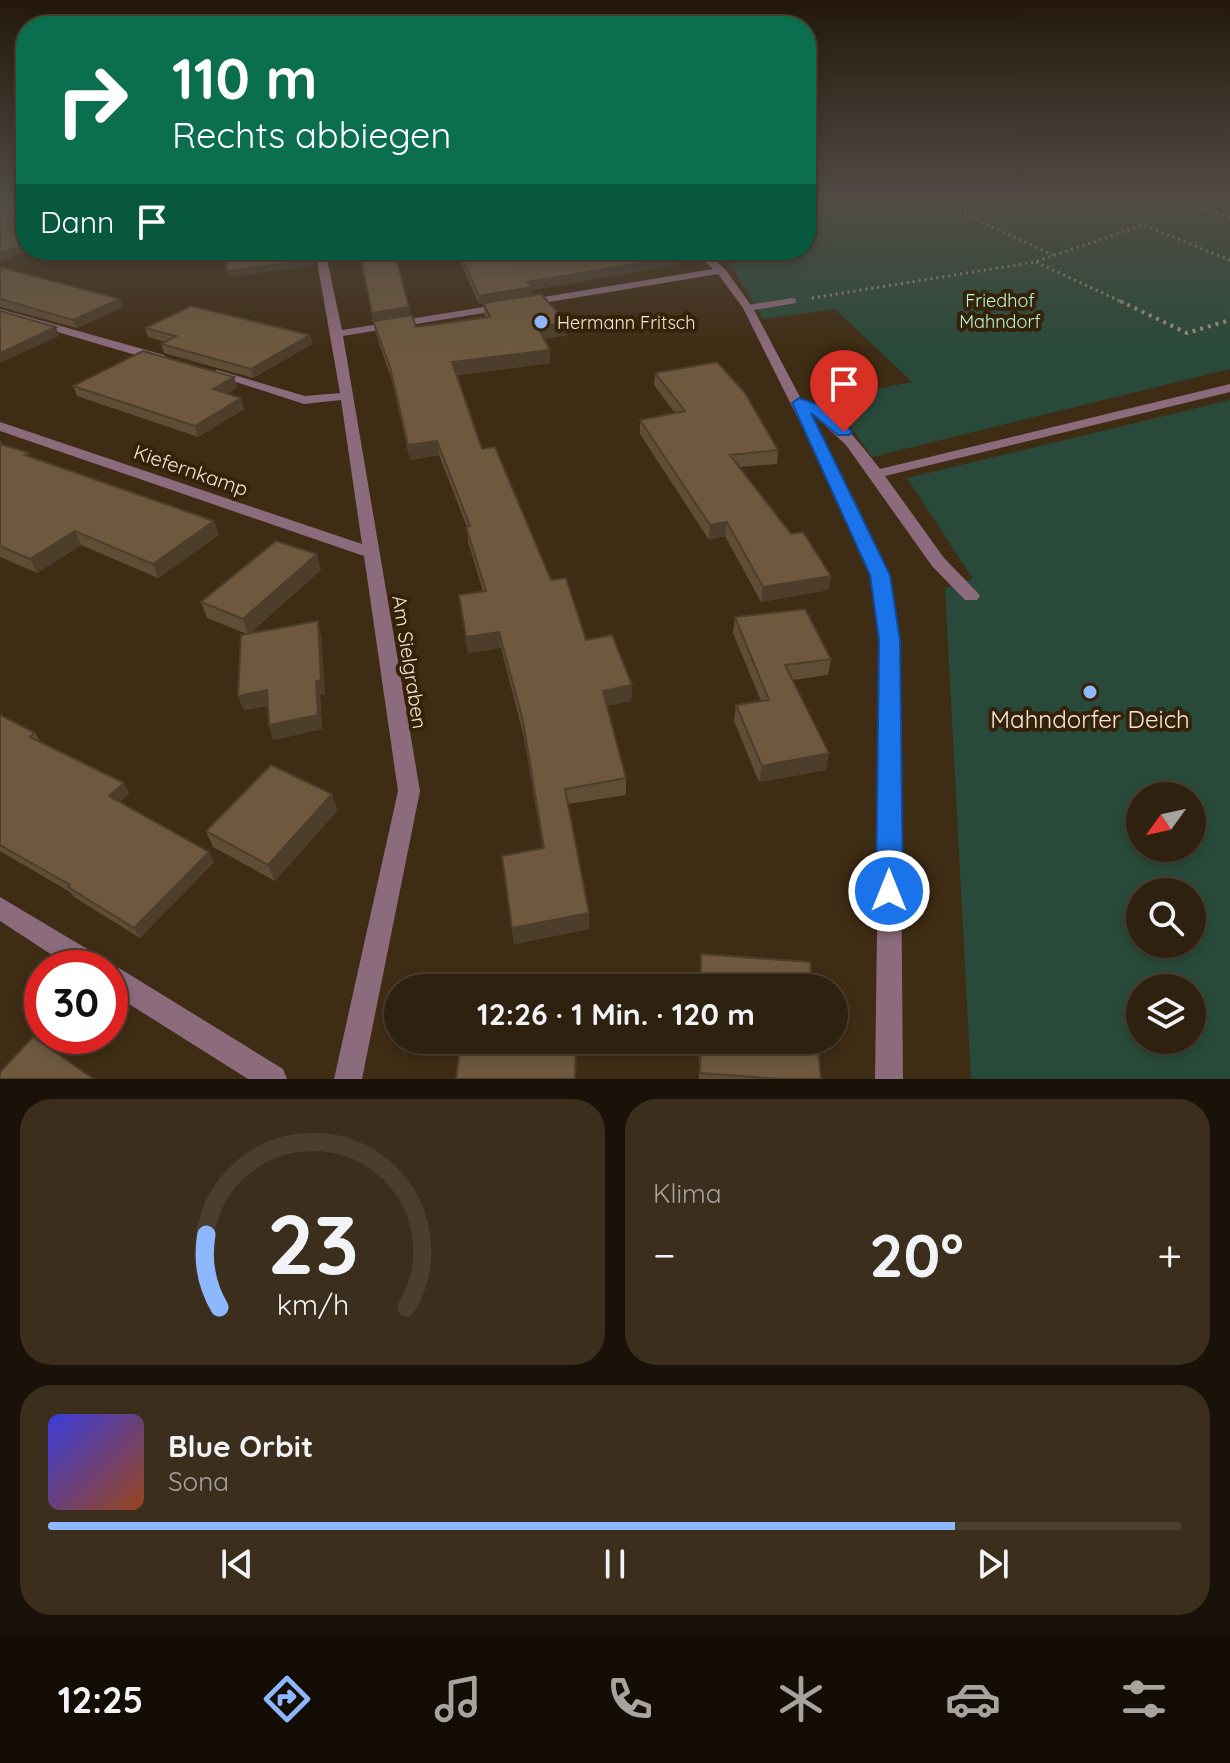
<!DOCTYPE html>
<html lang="de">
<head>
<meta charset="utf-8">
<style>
  body { margin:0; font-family:Quicksand,sans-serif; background:#3b2e1d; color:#f1f3f6; height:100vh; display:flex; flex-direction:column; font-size:30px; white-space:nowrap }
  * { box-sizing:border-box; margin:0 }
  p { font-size:26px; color:#a7a39e }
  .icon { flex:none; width:44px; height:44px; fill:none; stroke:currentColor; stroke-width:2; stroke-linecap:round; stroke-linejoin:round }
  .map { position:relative; height:1079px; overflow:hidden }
  .side { display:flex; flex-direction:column; gap:20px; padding:20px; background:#1a1208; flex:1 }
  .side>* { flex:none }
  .hud { position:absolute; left:16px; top:16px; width:800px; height:244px; border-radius:32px; box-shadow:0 4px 12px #0003,0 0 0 2px #4a3e2f; background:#0b6e4f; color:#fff; overflow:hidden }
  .needle { width:52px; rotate:237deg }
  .buttons { position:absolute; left:1126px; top:782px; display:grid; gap:16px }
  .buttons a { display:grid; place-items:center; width:80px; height:80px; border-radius:50%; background:#2f210f; box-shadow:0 4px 12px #0003,0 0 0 2px #4a3e2f; font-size:40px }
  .speed { position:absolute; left:24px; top:950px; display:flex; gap:16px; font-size:40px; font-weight:700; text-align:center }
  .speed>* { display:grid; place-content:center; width:104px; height:104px; border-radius:50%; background:#2f210f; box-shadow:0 4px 12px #0003,0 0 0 2px #4a3e2f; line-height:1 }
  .speed .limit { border:12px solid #d22; background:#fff; color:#111 }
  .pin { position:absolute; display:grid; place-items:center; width:68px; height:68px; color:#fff; margin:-82px -34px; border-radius:50% 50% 50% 0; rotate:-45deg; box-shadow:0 0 8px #0007 }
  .pin .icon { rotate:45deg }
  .me { position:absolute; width:88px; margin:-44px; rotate:0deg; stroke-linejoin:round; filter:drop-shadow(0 0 6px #0008) }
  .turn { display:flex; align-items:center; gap:28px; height:168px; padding:0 24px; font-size:36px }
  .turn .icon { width:104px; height:104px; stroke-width:2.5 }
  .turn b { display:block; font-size:56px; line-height:68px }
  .then { display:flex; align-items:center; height:76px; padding:0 24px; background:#0003; gap:16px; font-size:30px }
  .big { font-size:60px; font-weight:800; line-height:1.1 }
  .side .card { flex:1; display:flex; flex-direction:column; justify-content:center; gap:12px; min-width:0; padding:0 28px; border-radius:32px; background:#3b2e1d }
  .side .dial { align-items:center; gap:0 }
  .dial svg { height:208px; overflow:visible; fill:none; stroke:#4a3e2f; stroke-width:7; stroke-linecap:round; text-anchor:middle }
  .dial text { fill:#f1f3f6; stroke:none }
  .song { display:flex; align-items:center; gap:24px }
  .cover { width:96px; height:96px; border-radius:12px; background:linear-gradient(135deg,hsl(240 70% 55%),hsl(20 70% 35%)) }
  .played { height:8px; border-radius:4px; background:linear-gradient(90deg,#8eb8fd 80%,#4a3e2f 80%) }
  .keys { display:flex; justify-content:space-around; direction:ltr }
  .heat { display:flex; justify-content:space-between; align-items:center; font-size:44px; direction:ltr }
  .side .tiles { flex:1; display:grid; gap:20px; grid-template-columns:1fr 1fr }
  .card:last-child { grid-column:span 2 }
  .trip { position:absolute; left:384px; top:974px; width:464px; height:80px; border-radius:40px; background:#2f210f; box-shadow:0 4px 12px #0003,0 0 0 2px #4a3e2f; font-weight:800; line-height:80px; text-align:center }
  .tabs { display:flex; height:128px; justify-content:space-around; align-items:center; background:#130d06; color:#a7a39e }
  .tabs .icon { width:56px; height:56px }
  .tabs .on { color:#8eb8fd }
  .tabs b { font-size:36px; color:#f1f3f6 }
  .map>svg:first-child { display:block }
  .green { fill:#294a3a; fill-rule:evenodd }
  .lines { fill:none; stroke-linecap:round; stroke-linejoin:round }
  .path-far1 { stroke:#9e8e7b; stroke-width:3; stroke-dasharray:2 4; stroke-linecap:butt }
  .path { stroke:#9e8e7b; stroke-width:4; stroke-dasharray:3 5; stroke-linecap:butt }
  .lane { fill:#8c6b7c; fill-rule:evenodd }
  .street { fill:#8c6b7c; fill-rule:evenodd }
  .wall { fill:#5f4d36 }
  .shaded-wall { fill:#4d3e2c }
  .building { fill:#6e593f; stroke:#4d3e2c; stroke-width:2 }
  .route { fill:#1a73e8; stroke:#114b97; stroke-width:2 }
  .poi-dot { fill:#8eb8fd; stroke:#352209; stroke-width:3 }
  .labels { text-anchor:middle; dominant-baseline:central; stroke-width:8; stroke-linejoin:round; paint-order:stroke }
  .far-park-label { font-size:18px; fill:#b4f6d5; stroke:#352209 }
  .far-poi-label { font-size:18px; fill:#f5e8da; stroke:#352209; text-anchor:start }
  .street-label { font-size:20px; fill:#f5e8da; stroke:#352209 }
  .near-poi-label { font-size:24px; fill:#f5e8da; stroke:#352209 }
</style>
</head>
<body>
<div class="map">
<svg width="1230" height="1079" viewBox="0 0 1230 1079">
  <rect width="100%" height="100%" fill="#3f2c14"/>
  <!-- green -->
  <g class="green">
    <polygon points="806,199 1230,199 1230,369 872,457 830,398 912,382 835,309 763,319 729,262 711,250 806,250"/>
    <path d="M 1230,400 L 1230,1079 L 971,1079 L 945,588 L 973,579 L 907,478 ZM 1140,796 L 1192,796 L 1192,848 L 1140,848 ZM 1140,892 L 1192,892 L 1192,944 L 1140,944 ZM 1140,988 L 1192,988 L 1192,1040 L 1140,1040 Z"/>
  </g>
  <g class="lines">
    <!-- path-far1 -->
    <g class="path-far1">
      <polyline points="932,199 1053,255"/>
      <polyline points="1177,199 1230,218"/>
      <polyline points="1036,262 1124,303"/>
      <polyline points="812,298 1035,262 1143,225 1230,260"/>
    </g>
    <!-- path -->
    <polyline class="path" points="1120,301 1187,333 1230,320"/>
    <!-- lane -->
    <g class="lane">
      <polygon points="792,298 796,299 796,303 748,311 743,308 748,305"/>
      <path d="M 1230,384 L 1230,392 L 885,476 L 944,558 L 977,592 L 980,596 L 977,600 L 965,600 L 932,566 L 846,445 L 818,419 L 792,403 L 794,400 C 826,397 862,446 880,469 Z"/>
    </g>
    <!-- street -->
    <g class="street">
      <polygon points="315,250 325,250 342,330 502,304 507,307 502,310 343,336 420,791 362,1079 334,1079 398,791 364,556 0,431 0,422 362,544 341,400 304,404 211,374 217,370 305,396 340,393"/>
      <polygon points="693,250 704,250 725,269 753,308 858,507 888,575 899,640 903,1079 875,1079 881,640 872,575 842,507 743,308 718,274 525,306 520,303 525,300 713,269"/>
      <polygon points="0,309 164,355 166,358 160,362 156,361 0,315"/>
      <polygon points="0,897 104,959 107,966 119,968 283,1069 287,1079 248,1079 110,992 110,968 72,968 0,921"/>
    </g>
  </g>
  <!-- wall -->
  <g class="wall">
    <polygon points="358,250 409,307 410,315 416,327 485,317 483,304 479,304 455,250 670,250 678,265 532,290 532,295 567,335 544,339 550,363 457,375 482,449 551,580 586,640 632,685 631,701 607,706 626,778 626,795 568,804 589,913 589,929 514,944 502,856 543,849 524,737 501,648 468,653 459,595 483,591 468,542 467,527 439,455 410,460 392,381 376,334"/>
    <polygon points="0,267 123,307 77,328 0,307"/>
    <polygon points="145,328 310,335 312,344 253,378 164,353 161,344 165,342 148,337"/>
    <polygon points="655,373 778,450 777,464 740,467 791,534 831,576 828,590 761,602 725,536 709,540 640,434 640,420 675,413 654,385"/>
    <polygon points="234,377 237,388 227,394 244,409 198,437 77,396 73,386"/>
    <polygon points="0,440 2,444 31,457 219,535 158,578 81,545 37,573 0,557"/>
    <polygon points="321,570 249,634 321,635 325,694 320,695 322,729 273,740 268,706 244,710 238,696 247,634 207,618 201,602"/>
    <polygon points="735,617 831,659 828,675 793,680 826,770 759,782 734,721 736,705 761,701 733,633"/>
    <polygon points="0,715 35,733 40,741 129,793 120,802 214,862 140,938 74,897 70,892 0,851"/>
    <polygon points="332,794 337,811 275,881 213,847 206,831"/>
    <polygon points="701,954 812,988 699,988"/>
    <polygon points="699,1040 817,1040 821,1079 699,1079"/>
  </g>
  <!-- shaded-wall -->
  <g class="shaded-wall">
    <polygon points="26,244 26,250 32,250 0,262 0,253"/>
    <polygon points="679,257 678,265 532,290 532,296 479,304 479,296 527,282"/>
    <polygon points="314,260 315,266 229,277 227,271"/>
    <polygon points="120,299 123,307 77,328 73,320"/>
    <polygon points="409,307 411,316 373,322 372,313"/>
    <polygon points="566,322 567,335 539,340 538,328"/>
    <polygon points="56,327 59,336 0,363 0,353"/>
    <polygon points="310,335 312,344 253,378 251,369"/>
    <polygon points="550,350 550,363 454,376 452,362"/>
    <polygon points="234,377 237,388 216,400 213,389"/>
    <polygon points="241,398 244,409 198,437 195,426"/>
    <polygon points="437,441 439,455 410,460 408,445"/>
    <polygon points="214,521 219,535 158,578 153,564"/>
    <polygon points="727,522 725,536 709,540 710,525"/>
    <polygon points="75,531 81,545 37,573 30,559"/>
    <polygon points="317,554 321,570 248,634 243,619"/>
    <polygon points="831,576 828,590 761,602 763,587"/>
    <polygon points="318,621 321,635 325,694 320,695 322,729 273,740 269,725"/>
    <polygon points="499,632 501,648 468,653 466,637"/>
    <polygon points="632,685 631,701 603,707 603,691"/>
    <polygon points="267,690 272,705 244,710 238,696"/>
    <polygon points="829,753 826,770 759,782 762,766"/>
    <polygon points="124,783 129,793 115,807 109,796"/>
    <polygon points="332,794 337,811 275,881 268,865"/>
    <polygon points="209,852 214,862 140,938 134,928"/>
    <polygon points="589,913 589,929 514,944 512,928"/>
    <polygon points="576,1040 577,1040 576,1079 575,1079"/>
  </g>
  <!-- building -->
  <g class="building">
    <polygon points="0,199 26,199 26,244 0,253"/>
    <polygon points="225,250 312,250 314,260 227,271"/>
    <polygon points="359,250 394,250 409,307 372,313"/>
    <polygon points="458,250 670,250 679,257 527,282 532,287 479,296"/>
    <polygon points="0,267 120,299 73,320 0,299"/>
    <polygon points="541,294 566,322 538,328 550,350 452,362 482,449 495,447 551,580 566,578 586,640 612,635 632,685 603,691 626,778 565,789 589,913 512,928 502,856 544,848 523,721 499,632 466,637 459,595 486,591 466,527 470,526 437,441 408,445 390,367 373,321 412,315 416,327 490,317 483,303"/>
    <polygon points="191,306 310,335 251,369 161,344 176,336 145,328"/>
    <polygon points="0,311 56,327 0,353"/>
    <polygon points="143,351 234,377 213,389 241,398 195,426 73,386"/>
    <polygon points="717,362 745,393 778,450 730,455 791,534 803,532 831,576 763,587 727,522 710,525 640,420 685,411 655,373"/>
    <polygon points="0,444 29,453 25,455 214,521 153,564 75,531 30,559 0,546"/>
    <polygon points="276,541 317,554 243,619 201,602"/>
    <polygon points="805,609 831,659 785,665 829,753 762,766 736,705 769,700 735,617"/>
    <polygon points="318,621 321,680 316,681 318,715 269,725 267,690 238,696 241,635"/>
    <polygon points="0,715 35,733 30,737 124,783 109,796 209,852 134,928 68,887 70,885 0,845"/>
    <polygon points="271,765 332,794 268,865 206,831"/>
    <polygon points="701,954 810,962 812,988 701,988"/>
    <polygon points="33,1037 94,1079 0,1079 0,1072"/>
    <polygon points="461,1040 576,1040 575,1079 456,1079"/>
    <polygon points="701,1040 817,1040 821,1079 780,1079 700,1073"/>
  </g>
  <!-- sky -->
  <linearGradient id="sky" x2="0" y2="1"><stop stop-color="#23180b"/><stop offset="0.57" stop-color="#524b45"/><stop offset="1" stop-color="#524b45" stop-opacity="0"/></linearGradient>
  <rect width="1230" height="350" fill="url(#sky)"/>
  <!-- route -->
  <polygon class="route" points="799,398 827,408 852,432 849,435 838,435 811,413 890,575 900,640 903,891 899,899 889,903 880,899 876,891 879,640 870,575 792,403"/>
  <!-- markers -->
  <g class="poi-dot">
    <circle cx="541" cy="322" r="8"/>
    <circle cx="1090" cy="692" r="8"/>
  </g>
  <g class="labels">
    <!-- far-park labels -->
    <g class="far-park-label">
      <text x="1000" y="300">Friedhof<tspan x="1000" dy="21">Mahndorf</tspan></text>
    </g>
    <!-- far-poi labels -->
    <g class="far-poi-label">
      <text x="557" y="322">Hermann Fritsch</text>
    </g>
    <!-- street labels -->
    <g class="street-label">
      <text transform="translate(191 470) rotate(19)">Kiefernkamp</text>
      <text transform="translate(410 662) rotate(81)">Am Sielgraben</text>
    </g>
    <!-- near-poi labels -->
    <g class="near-poi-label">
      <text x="1090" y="719">Mahndorfer Deich</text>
    </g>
  </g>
</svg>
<div class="buttons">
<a><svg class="needle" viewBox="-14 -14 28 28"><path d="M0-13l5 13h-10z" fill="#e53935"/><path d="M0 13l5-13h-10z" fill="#a7a39e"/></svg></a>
<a><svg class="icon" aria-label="search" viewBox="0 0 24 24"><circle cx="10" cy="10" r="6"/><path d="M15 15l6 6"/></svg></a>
<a><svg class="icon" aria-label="layers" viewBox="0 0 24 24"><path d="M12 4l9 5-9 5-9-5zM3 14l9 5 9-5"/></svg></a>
</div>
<div class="speed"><div class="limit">30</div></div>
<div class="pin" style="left:844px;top:432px;background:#d93025"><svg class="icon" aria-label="arrive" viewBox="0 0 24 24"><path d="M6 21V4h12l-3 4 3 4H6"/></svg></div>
<svg class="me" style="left:889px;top:891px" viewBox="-20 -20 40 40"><circle r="17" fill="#1a73e8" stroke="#fff" stroke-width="3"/><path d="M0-11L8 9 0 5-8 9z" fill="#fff"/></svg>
<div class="trip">12:26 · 1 Min. · 120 m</div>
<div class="hud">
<div class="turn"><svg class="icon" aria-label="right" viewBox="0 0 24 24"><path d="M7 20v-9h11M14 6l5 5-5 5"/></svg><div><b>110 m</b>Rechts abbiegen</div></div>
<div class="then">Dann<svg class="icon" aria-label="arrive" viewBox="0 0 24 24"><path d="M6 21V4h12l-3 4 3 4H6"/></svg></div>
</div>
</div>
<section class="side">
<div class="tiles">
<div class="card dial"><svg viewBox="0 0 100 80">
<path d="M14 69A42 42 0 1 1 86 69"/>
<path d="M14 69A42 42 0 0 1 9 41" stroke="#8eb8fd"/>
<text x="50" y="56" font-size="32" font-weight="700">23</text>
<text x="50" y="72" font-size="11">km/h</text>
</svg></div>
<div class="card"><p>Klima</p>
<div class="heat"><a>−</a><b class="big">20°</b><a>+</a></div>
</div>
<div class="card">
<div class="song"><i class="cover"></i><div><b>Blue Orbit</b><p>Sona</p></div></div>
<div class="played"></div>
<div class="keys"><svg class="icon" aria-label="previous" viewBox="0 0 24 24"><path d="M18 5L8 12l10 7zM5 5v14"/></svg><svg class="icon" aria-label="pause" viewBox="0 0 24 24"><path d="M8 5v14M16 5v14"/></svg><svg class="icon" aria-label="next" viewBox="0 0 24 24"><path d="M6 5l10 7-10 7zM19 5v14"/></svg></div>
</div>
</div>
</section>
<nav class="tabs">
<b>12:25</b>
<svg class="icon on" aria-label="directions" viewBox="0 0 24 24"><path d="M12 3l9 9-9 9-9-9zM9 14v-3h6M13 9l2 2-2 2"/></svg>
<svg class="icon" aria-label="music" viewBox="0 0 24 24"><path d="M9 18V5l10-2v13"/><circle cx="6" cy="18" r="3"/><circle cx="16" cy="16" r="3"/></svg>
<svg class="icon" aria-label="phone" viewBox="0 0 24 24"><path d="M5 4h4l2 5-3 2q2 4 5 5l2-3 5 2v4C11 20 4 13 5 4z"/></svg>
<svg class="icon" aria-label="climate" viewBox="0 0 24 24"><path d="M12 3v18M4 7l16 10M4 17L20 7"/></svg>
<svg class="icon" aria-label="car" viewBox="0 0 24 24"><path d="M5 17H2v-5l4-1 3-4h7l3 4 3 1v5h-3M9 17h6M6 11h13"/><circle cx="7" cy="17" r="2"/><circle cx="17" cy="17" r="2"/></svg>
<svg class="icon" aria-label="filters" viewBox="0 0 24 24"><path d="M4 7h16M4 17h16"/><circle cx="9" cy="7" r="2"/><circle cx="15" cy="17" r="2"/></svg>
</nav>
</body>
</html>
